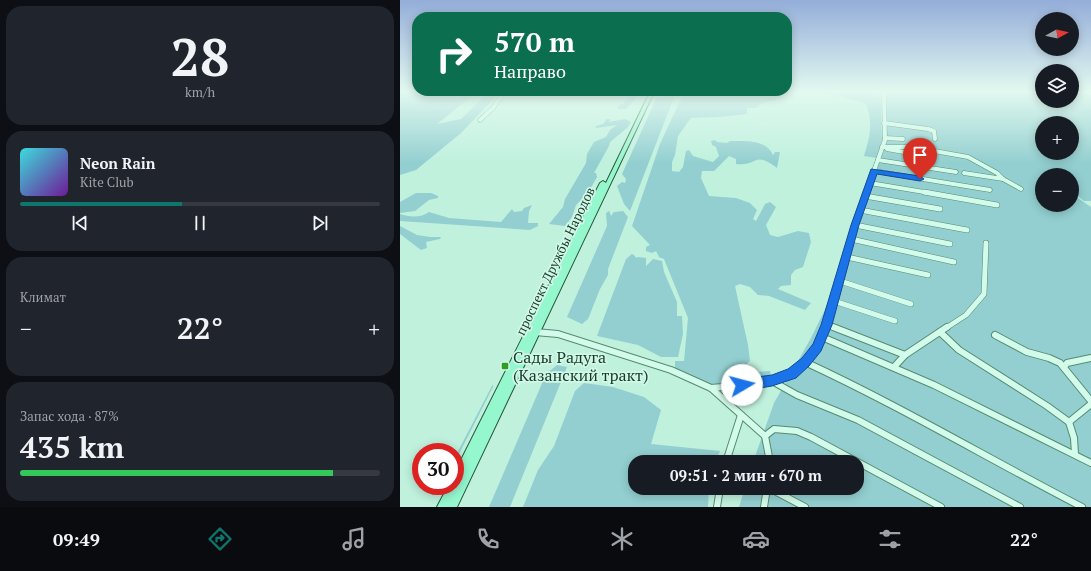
<!DOCTYPE html>
<html lang="ru">
<head>
<meta charset="utf-8">
<style>
  body { margin:0; font-family:"PT Serif",serif; background:#20242c; color:#f1f3f6; height:100vh; display:flex; flex-direction:column; font-size:15px; white-space:nowrap }
  * { box-sizing:border-box; margin:0 }
  p { font-size:13px; color:#9ea1a6 }
  .icon { flex:none; width:22px; height:22px; fill:none; stroke:currentColor; stroke-width:2; stroke-linecap:round; stroke-linejoin:round }
  .map { position:relative; flex:1; overflow:hidden }
  .panel { display:flex; flex-direction:column; gap:6px; padding:6px; background:#0d0f14; width:400px }
  .panel>* { flex:none }
  .top-card { position:absolute; left:12px; top:12px; width:380px; height:84px; border-radius:16px; box-shadow:0 2px 10px #0003; background:#0b6e4f; color:#fff; overflow:hidden }
  .needle { width:26px; rotate:82deg }
  .tools { position:absolute; left:635px; top:12px; display:grid; gap:8px }
  .tools a { display:grid; place-items:center; width:44px; height:44px; border-radius:50%; background:#171b24; box-shadow:0 2px 10px #0003; font-size:20px }
  .speed { position:absolute; left:12px; top:443px; display:flex; gap:8px; font-size:20px; font-weight:700; text-align:center }
  .speed>* { display:grid; place-content:center; width:52px; height:52px; border-radius:50%; background:#171b24; box-shadow:0 2px 10px #0003; line-height:1 }
  .speed .limit { border:6px solid #d22; background:#fff; color:#111 }
  .pin { position:absolute; display:grid; place-items:center; width:34px; height:34px; color:#fff; margin:-41px -17px; border-radius:50% 50% 50% 0; rotate:-45deg; box-shadow:0 0 4px #0007 }
  .pin .icon { rotate:45deg }
  .me { position:absolute; width:44px; margin:-22px; rotate:82deg; stroke-linejoin:round; filter:drop-shadow(0 0 3px #0008) }
  .turn { display:flex; align-items:center; gap:14px; height:84px; padding:0 16px; font-size:18px }
  .turn .icon { width:52px; height:52px; stroke-width:2.5 }
  .turn b { display:block; font-size:28px; line-height:34px }
  .big { font-size:30px; font-weight:800; line-height:1.1 }
  .panel .widget { flex:1; display:flex; flex-direction:column; justify-content:center; gap:6px; min-width:0; padding:0 14px; border-radius:16px; background:#20242c }
  .panel .dial { align-items:center; gap:0 }
  .dial b { font-size:52px; line-height:1 }
  .song { display:flex; align-items:center; gap:12px }
  .cover { width:48px; height:48px; border-radius:6px; background:linear-gradient(135deg,hsl(180 70% 55%),hsl(280 70% 35%)) }
  .played { height:4px; border-radius:2px; background:linear-gradient(90deg,#0f766e 45%,#363941 45%) }
  .keys { display:flex; justify-content:space-around; direction:ltr }
  .heat { display:flex; justify-content:space-between; align-items:center; font-size:22px; direction:ltr }
  .charge { height:6px; border-radius:3px; background:linear-gradient(90deg,#34c759 87%,#363941 0) }
  .trip { position:absolute; left:228px; top:455px; width:236px; height:40px; border-radius:16px; background:#171b24; box-shadow:0 2px 10px #0003; font-weight:800; line-height:40px; text-align:center }
  .dock { display:flex; height:64px; justify-content:space-around; align-items:center; background:#090b0e; color:#9ea1a6 }
  .dock .icon { width:28px; height:28px }
  .dock .selected { color:#0f766e }
  .dock b { font-size:18px; color:#f1f3f6 }
  main { display:flex; flex:1; min-height:0 }
  .map>svg:first-child { display:block }
  .green { fill:#93cfd0; fill-rule:evenodd }
  .lines { fill:none; stroke-linecap:round; stroke-linejoin:round }
  .minor-far2-casing { stroke:#568b6d; stroke-width:5 }
  .minor-far1-casing { stroke:#568b6d; stroke-width:6 }
  .minor-casing { stroke:#568b6d; stroke-width:8 }
  .major-casing { stroke:#2b583c; stroke-width:2 }
  .minor-far2 { stroke:#d3fbeb; stroke-width:4 }
  .minor-far1 { stroke:#d3fbeb; stroke-width:5 }
  .minor { stroke:#d3fbeb; stroke-width:6 }
  .major { fill:#94f7ce; fill-rule:evenodd }
  .route { fill:#1a73e8; stroke:#114b97 }
  .poi-dot { fill:#2f9e22; stroke:#cff8e8; stroke-width:1.5 }
  .labels { text-anchor:middle; dominant-baseline:central; stroke-width:3.5; stroke-linejoin:round; paint-order:stroke }
  .street-label { font-size:13px; fill:#1c3927; stroke:#cff8e8 }
  .near-poi-label { font-size:16px; fill:#1c3927; stroke:#cff8e8; text-anchor:start }
</style>
</head>
<body>
<main>
<section class="panel">
<div class="widget dial"><b>28</b><p>km/h</p></div>
<div class="widget">
<div class="song"><i class="cover"></i><div><b>Neon Rain</b><p>Kite Club</p></div></div>
<div class="played"></div>
<div class="keys"><svg class="icon" aria-label="previous" viewBox="0 0 24 24"><path d="M18 5L8 12l10 7zM5 5v14"/></svg><svg class="icon" aria-label="pause" viewBox="0 0 24 24"><path d="M8 5v14M16 5v14"/></svg><svg class="icon" aria-label="next" viewBox="0 0 24 24"><path d="M6 5l10 7-10 7zM19 5v14"/></svg></div>
</div>
<div class="widget"><p>Климат</p>
<div class="heat"><a>−</a><b class="big">22°</b><a>+</a></div>
</div>
<div class="widget"><p>Запас хода · 87%</p><b class="big">435 km</b><div class="charge"></div></div>
</section>
<div class="map">
<svg width="691" height="507" viewBox="0 0 691 507">
  <rect width="100%" height="100%" fill="#bff1dd"/>
  <!-- green -->
  <g class="green">
    <polygon points="0,92 77,92 37,124 61,119 89,92 100,92 61,133 16,170 0,175"/>
    <polygon points="230,92 237,92 233,102 226,109 218,109 218,106 224,103"/>
    <polygon points="267,92 276,92 230,211 224,204 217,186 222,182 225,183 226,179 222,174 257,97 263,98 267,96"/>
    <path d="M 284,92 L 388,92 C 378,103 364,99 356,108 L 347,108 L 347,114 L 320,117 L 291,118 L 278,136 L 275,155 L 272,162 L 272,171 L 279,172 L 283,167 L 286,151 L 289,150 L 293,156 L 313,162 L 319,156 L 316,147 L 312,145 L 311,141 L 315,140 L 317,142 L 327,143 L 330,141 C 345,141 366,139 373,155 L 375,152 L 380,152 L 377,168 C 353,150 358,167 336,164 L 336,159 L 329,156 L 314,171 L 302,171 L 301,178 L 309,196 L 336,198 L 350,203 L 357,210 L 353,219 L 356,221 L 365,204 L 370,202 L 376,207 L 366,225 L 370,235 L 378,237 L 398,231 L 409,233 L 411,242 L 403,267 L 395,270 L 391,275 L 391,285 L 381,286 L 378,289 L 411,303 L 405,310 L 369,296 L 358,295 L 350,287 L 340,284 L 335,286 L 348,345 L 350,361 L 342,368 L 343,373 L 370,371 L 371,376 C 353,381 329,388 309,385 C 300,383 284,374 275,369 L 275,361 L 284,361 L 288,318 L 264,259 L 259,257 L 256,251 L 252,253 L 246,251 L 246,247 L 250,245 L 232,226 L 260,144 Z"/>
    <path d="M 427,92 L 481,92 L 479,95 L 475,95 L 481,98 L 482,141 L 477,158 L 464,156 C 470,137 474,121 465,103 L 426,93 Z"/>
    <path d="M 487,92 L 642,92 L 642,101 L 672,101 L 672,92 L 691,95 L 691,201 L 684,201 L 672,191 L 672,175 L 642,175 L 642,205 L 672,205 L 672,194 L 691,207 L 691,507 L 339,507 L 345,488 L 457,488 L 457,462 L 353,462 L 374,403 L 411,338 L 436,287 L 487,140 L 485,123 ZM 642,123 L 672,123 L 672,153 L 642,153 Z"/>
    <polygon points="207,119 210,119 209,122 225,119 231,122 227,128 210,142 209,146 194,173 196,173 197,177 188,193 176,205 172,217 165,226 149,224 163,207 165,199 186,163 187,154 194,142 206,137 210,130 217,125 196,128 196,126 203,124"/>
    <polygon points="16,193 31,193 38,196 38,198 29,200 15,211 0,213 0,202"/>
    <path d="M 132,205 L 129,211 L 128,223 L 138,223 L 138,226 L 130,230 L 0,221 L 0,214 C 9,217 21,218 29,212 L 49,218 L 101,222 L 112,209 L 114,212 L 122,211 L 124,208 Z"/>
    <polygon points="209,211 211,216 214,212 223,211 228,217 208,269 208,275 200,289 188,319 182,324 167,317 207,226 206,213"/>
    <polygon points="0,226 17,235 30,237 41,237 40,239 26,242 27,248 21,250 0,234"/>
    <polygon points="232,254 235,256 236,258 238,257 246,258 246,266 253,259 262,261 264,272 277,302 277,316 282,316 283,334 278,357 261,357 238,345 197,336 226,259"/>
    <polygon points="157,365 167,367 110,507 89,507 146,374"/>
    <polygon points="184,383 213,387 244,397 261,410 251,444 320,451 316,460 259,457 257,462 235,462 235,488 309,488 308,507 123,507 138,470 154,446 175,391"/>
    <polygon points="93,384 93,387 55,462 55,457"/>
  </g>
  <g class="lines">
    <!-- minor-far2 casing -->
    <g class="minor-far2-casing">
      <g id="minor-far2">
        <polyline points="80,120 93,108 104,92"/>
        <polyline points="484,123 528,129 534,131 535,139"/>
        <polyline points="485,138 503,139"/>
        <polyline points="482,147 512,147 568,157 597,173 603,179 621,189"/>
        <polyline points="487,149 532,157"/>
        <polyline points="478,160 556,172"/>
        <polyline points="474,171 590,190"/>
        <polyline points="564,173 603,179"/>
        <polyline points="470,183 530,193"/>
        <polyline points="466,193 485,140 484,93 486,92"/>
      </g>
    </g>
    <!-- minor-far1 casing -->
    <g class="minor-far1-casing">
      <g id="minor-far1">
        <polyline points="524,192 597,205"/>
        <polyline points="465,196 540,209"/>
        <polyline points="460,210 567,230"/>
        <polyline points="455,225 550,244"/>
        <polyline points="451,239 554,262"/>
        <polyline points="447,257 528,275"/>
        <polyline points="440,281 511,304"/>
        <polyline points="434,301 495,321"/>
        <polyline points="427,325 436,328"/>
        <polyline points="426,328 455,224 466,192"/>
        <polyline points="546,328 566,315 584,294 586,243"/>
      </g>
    </g>
    <!-- minor casing -->
    <g class="minor-casing">
      <g id="minor">
        <polyline points="433,327 505,355"/>
        <polyline points="135,332 158,334 271,370 311,388 365,436 370,462"/>
        <polyline points="540,332 559,350 647,406 669,422"/>
        <polyline points="595,335 627,352 649,358 660,363 691,401"/>
        <polyline points="422,337 534,385 691,463"/>
        <path d="M 405,362 C 500,406 589,459 682,507"/>
        <polyline points="494,367 505,355 547,327"/>
        <polyline points="664,367 667,363 691,358"/>
        <polyline points="372,381 397,395 458,420 620,507"/>
        <path d="M 311,388 C 333,386 374,386 392,374 C 409,363 418,345 426,327"/>
        <polyline points="365,436 374,429 397,431 411,437 541,507"/>
        <polyline points="675,454 674,438 669,422 691,404"/>
        <polyline points="326,462 341,415"/>
        <polyline points="369,488 405,507"/>
        <polyline points="317,507 320,488"/>
        <polyline points="364,507 367,488"/>
      </g>
    </g>
    <!-- major casing -->
    <g class="major-casing">
      <path id="major" d="M 250,92 L 254,92 L 57,507 L 47,507 L 50,501 L 47,507 L 37,507 L 48,486 L 55,486 L 55,472 L 200,183 L 203,181 L 206,183 ZM 202,190 L 57,486 L 57,485 L 58,484 Z"/>
    </g>
    <!-- minor-far2 -->
    <use href="#minor-far2" class="minor-far2"/>
    <!-- minor-far1 -->
    <use href="#minor-far1" class="minor-far1"/>
    <!-- minor -->
    <use href="#minor" class="minor"/>
    <!-- major -->
    <use href="#major" class="major"/>
  </g>
  <!-- sky -->
  <linearGradient id="sky" x2="0" y2="1"><stop stop-color="#94add9"/><stop offset="0.56" stop-color="#e2f9f0"/><stop offset="1" stop-color="#e2f9f0" stop-opacity="0"/></linearGradient>
  <rect width="691" height="163" fill="url(#sky)"/>
  <!-- route -->
  <polygon class="route" points="471,169 520,176 524,179 520,181 477,174 459,225 432,325 421,351 409,366 396,378 372,386 342,391 338,389 336,385 338,381 342,379 372,375 388,369 402,358 413,344 421,325 451,225"/>
  <!-- markers -->
  <rect class="poi-dot" x="101" y="362" width="8" height="8" rx="2"/>
  <g class="labels">
    <!-- street labels -->
    <g class="street-label">
      <text transform="translate(155 261) rotate(-64)">проспект Дружбы Народов</text>
    </g>
    <!-- near-poi labels -->
    <g class="near-poi-label">
      <text x="113" y="357">Сады Радуга<tspan x="113" dy="18">(Казанский тракт)</tspan></text>
    </g>
  </g>
</svg>
<div class="tools">
<a><svg class="needle" viewBox="-14 -14 28 28"><path d="M0-13l5 13h-10z" fill="#e53935"/><path d="M0 13l5-13h-10z" fill="#9ea1a6"/></svg></a>
<a><svg class="icon" aria-label="layers" viewBox="0 0 24 24"><path d="M12 4l9 5-9 5-9-5zM3 14l9 5 9-5"/></svg></a>
<a>+</a>
<a>−</a>
</div>
<div class="speed"><div class="limit">30</div></div>
<div class="pin" style="left:520px;top:179px;background:#d93025"><svg class="icon" aria-label="arrive" viewBox="0 0 24 24"><path d="M6 21V4h12l-3 4 3 4H6"/></svg></div>
<svg class="me" style="left:342px;top:385px" viewBox="-20 -20 40 40"><circle r="19" fill="#fff"/><path d="M0-13L10 11 0 6-10 11z" fill="#1a73e8"/></svg>
<div class="trip">09:51 · 2 мин · 670 m</div>
<div class="top-card">
<div class="turn"><svg class="icon" aria-label="right" viewBox="0 0 24 24"><path d="M7 20v-9h11M14 6l5 5-5 5"/></svg><div><b>570 m</b>Направо</div></div>
</div>
</div>
</main>
<nav class="dock">
<b>09:49</b>
<svg class="icon selected" aria-label="directions" viewBox="0 0 24 24"><path d="M12 3l9 9-9 9-9-9zM9 14v-3h6M13 9l2 2-2 2"/></svg>
<svg class="icon" aria-label="music" viewBox="0 0 24 24"><path d="M9 18V5l10-2v13"/><circle cx="6" cy="18" r="3"/><circle cx="16" cy="16" r="3"/></svg>
<svg class="icon" aria-label="phone" viewBox="0 0 24 24"><path d="M5 4h4l2 5-3 2q2 4 5 5l2-3 5 2v4C11 20 4 13 5 4z"/></svg>
<svg class="icon" aria-label="climate" viewBox="0 0 24 24"><path d="M12 3v18M4 7l16 10M4 17L20 7"/></svg>
<svg class="icon" aria-label="car" viewBox="0 0 24 24"><path d="M5 17H2v-5l4-1 3-4h7l3 4 3 1v5h-3M9 17h6M6 11h13"/><circle cx="7" cy="17" r="2"/><circle cx="17" cy="17" r="2"/></svg>
<svg class="icon" aria-label="filters" viewBox="0 0 24 24"><path d="M4 7h16M4 17h16"/><circle cx="9" cy="7" r="2"/><circle cx="15" cy="17" r="2"/></svg>
<b>22°</b>
</nav>
</body>
</html>
